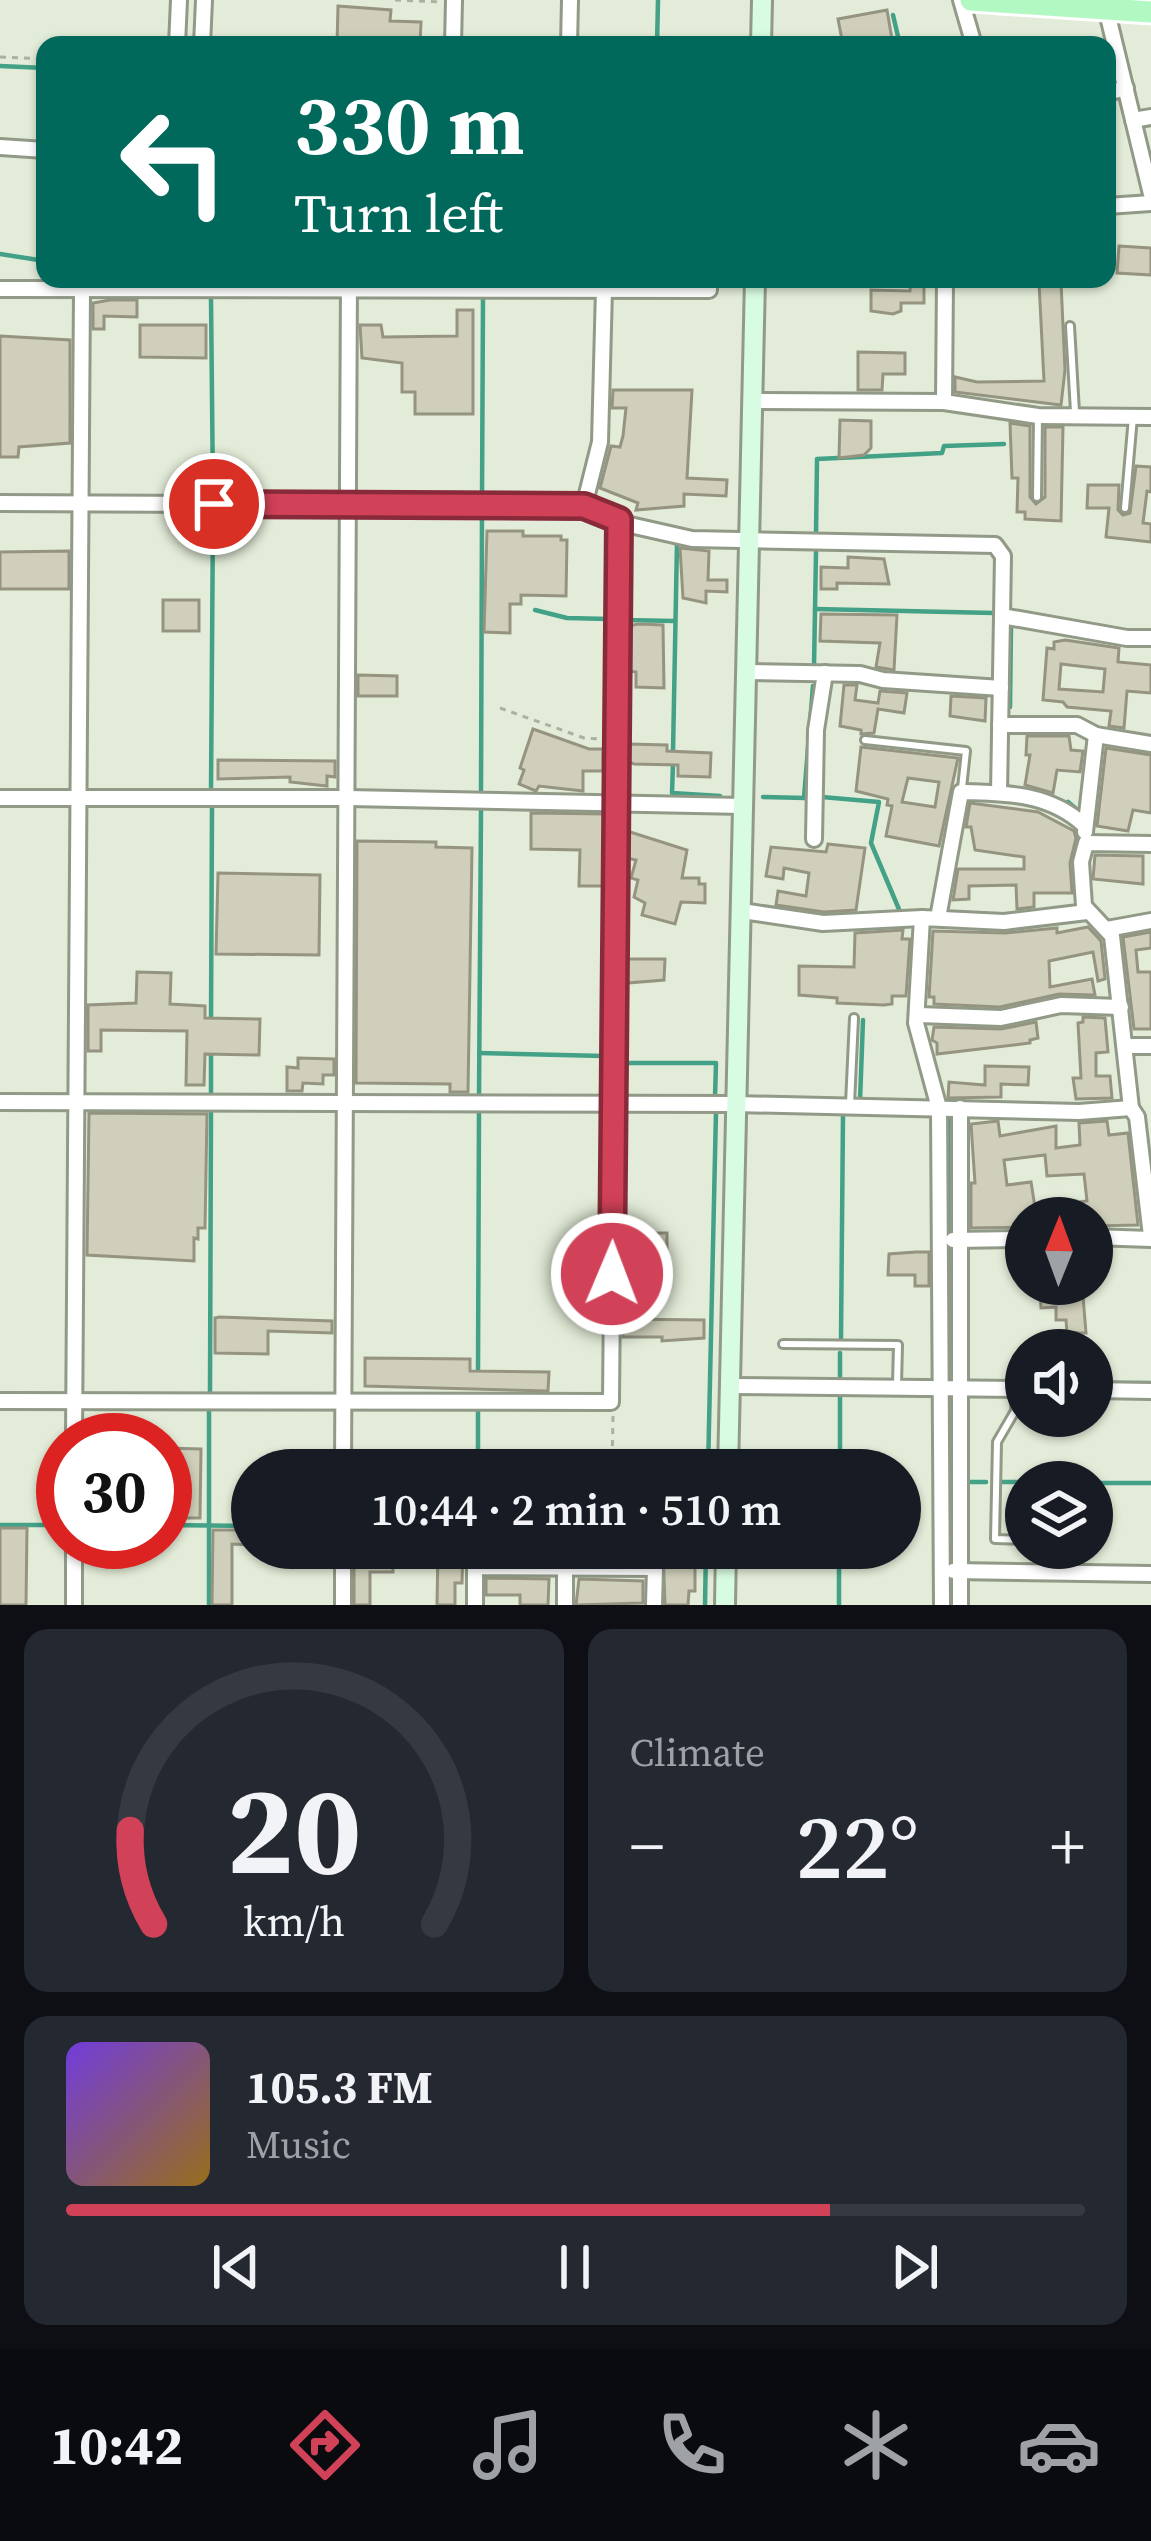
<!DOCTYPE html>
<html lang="en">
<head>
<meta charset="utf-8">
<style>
  body { margin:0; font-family:"Source Serif 4",serif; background:#242831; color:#f1f3f6; height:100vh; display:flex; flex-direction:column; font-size:45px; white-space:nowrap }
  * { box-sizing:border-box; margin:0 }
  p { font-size:39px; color:#9ea1a6 }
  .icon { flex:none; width:66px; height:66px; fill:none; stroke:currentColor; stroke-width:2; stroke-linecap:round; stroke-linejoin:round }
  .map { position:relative; height:1605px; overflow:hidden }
  .details { display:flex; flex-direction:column; gap:24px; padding:24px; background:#0d0f14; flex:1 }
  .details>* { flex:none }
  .hud { position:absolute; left:36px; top:36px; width:1080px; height:252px; border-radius:24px; box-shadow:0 3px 9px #0004; background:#00695c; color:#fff; overflow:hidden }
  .needle { width:78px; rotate:1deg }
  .controls { position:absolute; left:1005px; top:1197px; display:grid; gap:24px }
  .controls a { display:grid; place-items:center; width:108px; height:108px; border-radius:50%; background:#171b24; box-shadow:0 3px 9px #0004; font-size:60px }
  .speed { position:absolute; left:36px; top:1413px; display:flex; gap:24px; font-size:60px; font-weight:700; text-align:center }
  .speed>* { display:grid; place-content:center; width:156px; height:156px; border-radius:50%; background:#171b24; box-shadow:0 3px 9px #0004; line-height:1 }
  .speed .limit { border:18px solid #d22; background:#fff; color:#111 }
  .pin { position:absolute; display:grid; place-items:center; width:102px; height:102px; color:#fff; margin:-51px; border:6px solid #fff; border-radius:50%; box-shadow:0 3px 12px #0007 }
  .me { position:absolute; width:132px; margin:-66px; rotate:1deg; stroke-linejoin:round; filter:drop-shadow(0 0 9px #0008) }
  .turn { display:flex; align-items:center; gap:42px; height:252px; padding:0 60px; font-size:54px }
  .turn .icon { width:156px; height:156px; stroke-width:2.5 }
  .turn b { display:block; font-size:84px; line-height:102px }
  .big { font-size:90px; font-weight:600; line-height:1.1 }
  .details .widget { flex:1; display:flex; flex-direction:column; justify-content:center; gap:18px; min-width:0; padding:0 42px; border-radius:24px; background:#242831 }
  .details .dial { align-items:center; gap:0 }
  .dial svg { height:312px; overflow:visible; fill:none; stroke:#363941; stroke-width:7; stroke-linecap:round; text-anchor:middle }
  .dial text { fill:#f1f3f6; stroke:none }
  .song { display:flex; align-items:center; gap:36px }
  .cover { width:144px; height:144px; border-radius:18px; background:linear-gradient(135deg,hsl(260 70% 55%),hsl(40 70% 35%)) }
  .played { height:12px; border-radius:6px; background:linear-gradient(90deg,#d14157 75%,#363941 75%) }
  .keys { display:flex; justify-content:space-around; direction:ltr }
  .heat { display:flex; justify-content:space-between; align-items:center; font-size:66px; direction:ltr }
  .details .tiles { flex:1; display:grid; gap:24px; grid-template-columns:1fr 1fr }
  .widget:last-child { grid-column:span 2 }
  .trip { position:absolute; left:231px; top:1449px; width:690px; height:120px; border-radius:60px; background:#171b24; box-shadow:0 3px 9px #0004; font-weight:600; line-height:120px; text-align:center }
  .menu { display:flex; height:192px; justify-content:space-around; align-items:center; background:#090b0e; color:#9ea1a6 }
  .menu .icon { width:84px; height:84px }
  .menu .active { color:#d14157 }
  .menu b { font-size:54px; color:#f1f3f6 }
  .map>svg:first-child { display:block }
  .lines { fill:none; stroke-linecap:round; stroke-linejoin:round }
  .stream { stroke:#42a186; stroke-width:4.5 }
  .building { fill:#cfcfbb; stroke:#959481; stroke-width:3; fill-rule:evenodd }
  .lane-casing { stroke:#919987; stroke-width:12 }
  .street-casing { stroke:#919987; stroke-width:20 }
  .secondary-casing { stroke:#919987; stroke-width:24 }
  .primary-casing { stroke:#fff; stroke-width:27 }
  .path { stroke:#aab1a1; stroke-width:3; stroke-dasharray:6 6; stroke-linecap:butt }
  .lane { stroke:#fff; stroke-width:6 }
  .street { stroke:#fff; stroke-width:14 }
  .secondary { stroke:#d8fce1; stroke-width:18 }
  .primary { stroke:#b2f8c2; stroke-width:21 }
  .route-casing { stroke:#882a39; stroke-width:30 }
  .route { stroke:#d14157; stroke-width:21 }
</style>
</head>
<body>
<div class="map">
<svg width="1151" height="1605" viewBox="0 0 1151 1605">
  <rect width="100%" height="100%" fill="#e3ecd8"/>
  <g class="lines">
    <!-- stream -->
    <g class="stream">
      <polyline points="893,15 900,45"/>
      <polyline points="562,45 563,0"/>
      <polyline points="657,45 658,0"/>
      <polyline points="0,66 45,68"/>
      <polyline points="0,254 45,261"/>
      <polyline points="211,298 213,496"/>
      <polyline points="482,498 483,298"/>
      <polyline points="816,535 817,459 942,453 944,446 1004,444"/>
      <polyline points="815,609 994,613"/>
      <polyline points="535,610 567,618 609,619"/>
      <polyline points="623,620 675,621"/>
      <polyline points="814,667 816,552"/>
      <polyline points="1010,707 1011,626"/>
      <polyline points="673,752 677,542"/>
      <polyline points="673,764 672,793 720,796"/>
      <polyline points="481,790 482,513"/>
      <polyline points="211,791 213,512"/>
      <polyline points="1033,792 1047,795"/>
      <polyline points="763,797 806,798"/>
      <polyline points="822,797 879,802 871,843 901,914"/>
      <polyline points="804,798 813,686"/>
      <polyline points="1068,802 1080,812"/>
      <polyline points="211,1022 212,806"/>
      <polyline points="479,1053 604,1056"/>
      <polyline points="621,1063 716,1063 715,1097"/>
      <polyline points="211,1093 211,1052"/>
      <polyline points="479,1096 481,810"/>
      <polyline points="860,1101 863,1020"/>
      <polyline points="948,1234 949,1114"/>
      <polyline points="948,1244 951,1382"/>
      <polyline points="841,1338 843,1114"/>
      <polyline points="478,1374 479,1109"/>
      <polyline points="840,1380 840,1353"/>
      <polyline points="1092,1383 1151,1383"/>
      <polyline points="210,1391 211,1111"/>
      <polyline points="951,1394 951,1563"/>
      <polyline points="478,1470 478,1411"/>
      <polyline points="708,1470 716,1111"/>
      <polyline points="840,1470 840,1395"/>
      <polyline points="968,1482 986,1482"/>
      <polyline points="1002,1482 1026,1482"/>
      <polyline points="1092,1483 1151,1483"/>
      <polyline points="0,1525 63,1525"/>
      <polyline points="165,1525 252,1526"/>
      <polyline points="951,1580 952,1605"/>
      <polyline points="209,1605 209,1410"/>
      <polyline points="705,1605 706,1548"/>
      <polyline points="839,1605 839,1548"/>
    </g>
  </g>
  <!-- building -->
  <g class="building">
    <polygon points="338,6 391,10 390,21 421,22 420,45 337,45"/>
    <polygon points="887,10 893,45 843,45 838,19"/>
    <polygon points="1119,246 1151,248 1151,275 1117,273"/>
    <polygon points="911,280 924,280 924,303 901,303 901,311 893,314 871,311 871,290 910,291"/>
    <polygon points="1061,282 1065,370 1061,405 955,392 955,377 977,382 1044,381 1039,283"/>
    <polygon points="110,300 137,300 137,317 104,316 104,329 93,329 93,303"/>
    <polygon points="457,310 473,310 473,414 415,414 415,392 402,392 402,363 362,358 360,325 381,325 383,337 457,336"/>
    <polygon points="140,325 206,325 206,358 140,357"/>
    <polygon points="0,336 70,340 70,443 19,447 18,457 0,457"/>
    <polygon points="858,352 905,353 905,374 883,374 882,390 858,390"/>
    <polygon points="613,390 692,390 687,478 727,480 726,496 684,494 684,506 636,510 638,503 600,488 611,446 620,447 623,436 626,408 612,408"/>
    <polygon points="840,420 871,421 871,448 864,455 839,458"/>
    <polygon points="1010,423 1030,426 1030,497 1036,504 1045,497 1045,427 1063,427 1061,521 1025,519 1025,512 1017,512 1018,478 1012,478"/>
    <polygon points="1136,466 1151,467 1151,492 1147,491 1143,523 1151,524 1151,542 1106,537 1109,508 1087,508 1088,485 1119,485 1118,510 1123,515 1130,513"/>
    <polygon points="487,531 523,531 523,536 561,536 561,540 567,540 566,596 521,595 521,604 510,604 510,633 484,632"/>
    <polygon points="680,548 709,551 708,580 727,580 727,592 706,591 706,603 683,598"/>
    <polygon points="69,551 69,589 0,589 0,552"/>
    <polygon points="848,557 884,559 889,584 837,583 837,589 821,589 821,567 848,568"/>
    <rect x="163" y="600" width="36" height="31"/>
    <polygon points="821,614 897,615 894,670 876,667 880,643 820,641"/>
    <polygon points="638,624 663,625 664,688 636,687 636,672 629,671 629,626"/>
    <path d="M 1065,640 L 1119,648 L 1118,662 L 1151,665 L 1151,693 L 1127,691 L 1124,728 L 1109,726 L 1111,711 L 1067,707 L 1063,702 L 1043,700 L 1047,648 L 1054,649 L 1054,642 ZM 1061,664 L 1105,669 L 1103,692 L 1059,689 Z"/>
    <polygon points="358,675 397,676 397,696 358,696"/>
    <polygon points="844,685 857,685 855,700 878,703 880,691 907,693 904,713 878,709 874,733 861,734 861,730 840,726"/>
    <polygon points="951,696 986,698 985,721 950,716"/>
    <polygon points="533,729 589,749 603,749 603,771 583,771 583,791 539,786 536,791 519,784 524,770 520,768"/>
    <polygon points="1027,736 1069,736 1071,750 1083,751 1080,772 1057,770 1053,793 1025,785 1030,755 1026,755"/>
    <polygon points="628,744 667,745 667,751 711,753 710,777 678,776 678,765 634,764 628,761"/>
    <path d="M 861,747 L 958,758 L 939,846 L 886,836 L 892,806 L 887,805 L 888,799 L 856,791 ZM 908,778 L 939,782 L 935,807 L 902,802 Z"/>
    <polygon points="1106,748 1151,755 1151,813 1133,810 1128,831 1097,826"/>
    <polygon points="218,760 335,761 335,777 327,776 327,786 290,782 290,777 218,779"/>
    <polygon points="970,803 1038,812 1074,831 1076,838 1070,863 1072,893 1034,893 1034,907 1017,909 1016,885 969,886 969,899 953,900 958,869 1024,869 1024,857 975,850 971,827 966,827"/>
    <polygon points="531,813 605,814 604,886 579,886 580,850 531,849"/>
    <polygon points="627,831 687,850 682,878 699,878 699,884 705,884 705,903 681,902 675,924 642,915 645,903 634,897 638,880 631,878 636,860 627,858"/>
    <polygon points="357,841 436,842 436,847 472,848 468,1092 450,1092 450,1084 356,1083"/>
    <polygon points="828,844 865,848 856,910 824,912 776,905 778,891 806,896 809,873 784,868 783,879 766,876 771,847 826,852"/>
    <polygon points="1095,855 1143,856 1143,884 1093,879"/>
    <polygon points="218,873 320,875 319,955 216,954"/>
    <polygon points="1088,927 1101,941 1105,979 1098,981 1093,952 1049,961 1050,987 1092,979 1095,995 1059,994 1000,1007 934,1004 934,997 929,997 933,931 1005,933 1057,928 1057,933"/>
    <polygon points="903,930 902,939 910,939 906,996 892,996 892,1004 884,1005 837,1003 837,998 799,995 799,966 854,967 855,933"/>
    <polygon points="1151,932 1151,948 1136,950 1138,972 1151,972 1151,1029 1134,1029 1123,937"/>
    <polygon points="627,959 665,959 664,980 627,983"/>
    <polygon points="137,972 171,973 170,1004 205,1006 205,1018 260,1019 259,1055 205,1054 204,1085 186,1085 187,1031 101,1030 101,1051 88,1051 88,1005 136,1003"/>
    <polygon points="1083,1017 1105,1018 1108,1052 1096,1053 1096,1076 1110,1076 1112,1098 1076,1099 1073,1078 1081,1078 1078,1023 1083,1022"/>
    <polygon points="1036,1022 1038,1038 1030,1040 1030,1043 937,1054 937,1043 932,1040 934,1027 1001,1029"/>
    <polygon points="298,1058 334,1059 334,1075 323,1075 323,1084 303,1083 302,1091 287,1091 287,1067 298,1068"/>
    <polygon points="985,1066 1029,1067 1028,1085 1001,1084 1001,1097 948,1098 949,1082 985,1085"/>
    <polygon points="89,1113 207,1114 205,1228 198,1228 198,1239 194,1238 194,1261 87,1255"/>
    <path d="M 998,1121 L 1000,1136 L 1056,1126 L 1056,1148 L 1080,1145 L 1079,1123 L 1107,1121 L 1109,1135 L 1128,1133 L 1138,1225 L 1092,1226 L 1092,1218 L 1026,1218 L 1026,1227 L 971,1228 L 971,1183 L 975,1183 L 971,1124 ZM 1045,1155 L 1047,1176 L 1084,1174 L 1087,1201 L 1035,1207 L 1031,1182 L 1007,1185 L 1004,1160 Z"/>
    <polygon points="624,1233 667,1233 667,1263 657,1263 657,1284 623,1283"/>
    <polygon points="916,1252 929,1252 929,1286 915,1286 915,1275 888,1275 889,1254"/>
    <polygon points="1082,1284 1086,1333 1067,1333 1066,1320 1056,1320 1056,1307 1041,1308 1040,1289 1050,1289 1050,1285"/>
    <polygon points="219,1317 332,1321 332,1333 268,1331 268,1354 215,1353 215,1318"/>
    <polygon points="623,1319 704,1320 704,1338 662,1341 662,1337 623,1337"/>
    <polygon points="365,1358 470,1359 470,1371 549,1372 548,1391 365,1386"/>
    <polygon points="165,1448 201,1449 200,1518 165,1518"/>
    <polygon points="0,1528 27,1528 26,1605 0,1605"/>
    <polygon points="213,1530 252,1530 252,1545 232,1544 232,1605 212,1605"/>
    <polygon points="354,1548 393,1548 393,1572 370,1572 370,1605 354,1605"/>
    <polygon points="438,1548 463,1548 462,1583 455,1583 455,1605 437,1605"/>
    <polygon points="663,1548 695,1548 695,1591 689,1591 688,1605 665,1605"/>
    <polygon points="486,1578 549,1579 548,1605 520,1605 520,1595 486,1595"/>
    <polygon points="579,1579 643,1581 643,1603 576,1605"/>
  </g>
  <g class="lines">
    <!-- lane casing -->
    <g class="lane-casing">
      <g id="lane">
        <polyline points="1070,326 1075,412"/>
        <polyline points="1037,497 1038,416"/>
        <polyline points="1125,508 1133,417"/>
        <polyline points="865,740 966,751 962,788"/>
        <polyline points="850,1104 854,1018"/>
        <polyline points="783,1344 898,1345 897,1384"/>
        <polyline points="1016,1393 1015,1411 997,1442 995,1539 1026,1540"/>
      </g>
    </g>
    <!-- street casing -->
    <g class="street-casing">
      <g id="street">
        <polyline points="961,0 974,45"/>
        <polyline points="1106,8 1151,194"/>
        <polyline points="177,45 179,0"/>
        <polyline points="202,45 204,0"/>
        <polyline points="453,45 454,0"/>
        <polyline points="569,45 570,0"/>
        <polyline points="1107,93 1126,88"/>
        <polyline points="1133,120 1151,117"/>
        <polyline points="0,147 45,150"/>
        <polyline points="1107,206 1151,203"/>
        <polyline points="0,289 709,290 709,279"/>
        <polyline points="752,401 944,402 1038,416 1151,417"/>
        <polyline points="944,402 945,279"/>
        <polyline points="0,503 584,506 630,525 692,539 995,545 1003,556 1002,616 1127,638 1151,638"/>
        <polyline points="584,506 600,442 604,289"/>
        <polyline points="746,672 860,674 883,680 1001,688"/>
        <polyline points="1000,725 1077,725 1096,735 1151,744"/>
        <polyline points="999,793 1002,616"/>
        <polyline points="0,798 348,798 744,806"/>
        <polyline points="1085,832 1096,735"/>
        <polyline points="814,839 816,730 825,673"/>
        <polyline points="1151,844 1086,843 1081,862 1084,906 1112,936 1131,1108 1137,1117 1151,1236"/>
        <polyline points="742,911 823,923 922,918"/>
        <path d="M 938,918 L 961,792 C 1007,793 1049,793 1084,825"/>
        <polyline points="1107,929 1151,921"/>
        <polyline points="919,1015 1001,1018 1061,1005 1121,1007"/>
        <polyline points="1125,1046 1151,1046"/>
        <polyline points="0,1102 736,1104 1079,1112 1131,1108"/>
        <polyline points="960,1108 960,1605"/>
        <polyline points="1092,1237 1151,1239"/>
        <polyline points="953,1240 1026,1239"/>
        <polyline points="730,1386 1026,1389"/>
        <polyline points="1092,1390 1151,1391"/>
        <polyline points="0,1401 611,1402 619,520"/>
        <polyline points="74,1440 82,290"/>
        <polyline points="343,1470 349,279"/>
        <polyline points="74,1542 74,1605"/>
        <polyline points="953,1571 1151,1574"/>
        <polyline points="343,1605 343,1548"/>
        <polyline points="475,1605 475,1567 655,1568 654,1605"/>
        <polyline points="565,1605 565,1568"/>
        <polyline points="942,1605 939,1108 916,1023 922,918 1004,922 1087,912"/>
      </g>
    </g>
    <!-- secondary casing -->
    <g class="secondary-casing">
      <g id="secondary">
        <polyline points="761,45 762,0"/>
        <polyline points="728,1470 755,279"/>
        <polyline points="725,1605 726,1548"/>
      </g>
    </g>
    <!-- primary casing -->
    <g class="primary-casing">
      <polyline id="primary" points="971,0 1151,12"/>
    </g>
    <!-- path -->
    <g class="path">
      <polyline points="395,0 441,2"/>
      <polyline points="0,57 45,59"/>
      <polyline points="500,708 584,738 601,739"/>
      <polyline points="612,1470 613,1415"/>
    </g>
    <!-- lane -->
    <use href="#lane" class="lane"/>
    <!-- street -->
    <use href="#street" class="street"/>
    <!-- secondary -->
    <use href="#secondary" class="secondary"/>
    <!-- primary -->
    <use href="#primary" class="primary"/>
  </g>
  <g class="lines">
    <!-- route casing -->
    <g class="route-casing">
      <polyline id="route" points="214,504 584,506 619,520 612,1274"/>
    </g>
    <!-- route -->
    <use href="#route" class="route"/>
  </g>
</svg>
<div class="controls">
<a><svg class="needle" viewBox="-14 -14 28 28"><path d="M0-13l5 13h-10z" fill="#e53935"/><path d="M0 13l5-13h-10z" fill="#9ea1a6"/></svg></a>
<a><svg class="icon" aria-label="sound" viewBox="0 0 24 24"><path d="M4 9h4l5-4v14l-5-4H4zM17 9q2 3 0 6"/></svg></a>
<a><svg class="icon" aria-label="layers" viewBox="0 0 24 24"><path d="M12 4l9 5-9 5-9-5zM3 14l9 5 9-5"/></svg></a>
</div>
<div class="speed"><div class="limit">30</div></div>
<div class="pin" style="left:214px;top:504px;background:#d93025"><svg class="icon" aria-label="arrive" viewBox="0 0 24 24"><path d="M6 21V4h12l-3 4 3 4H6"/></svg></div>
<svg class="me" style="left:612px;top:1274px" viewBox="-20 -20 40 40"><circle r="17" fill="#d14157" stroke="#fff" stroke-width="3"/><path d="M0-11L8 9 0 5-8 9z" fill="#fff"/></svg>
<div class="trip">10:44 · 2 min · 510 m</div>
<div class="hud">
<div class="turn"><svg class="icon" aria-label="left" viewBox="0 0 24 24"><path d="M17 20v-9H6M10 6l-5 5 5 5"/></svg><div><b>330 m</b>Turn left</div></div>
</div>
</div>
<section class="details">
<div class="tiles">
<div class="widget dial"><svg viewBox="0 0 100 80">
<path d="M14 69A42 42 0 1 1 86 69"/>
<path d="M14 69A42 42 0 0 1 8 45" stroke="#d14157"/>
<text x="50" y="56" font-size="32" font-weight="700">20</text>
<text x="50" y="72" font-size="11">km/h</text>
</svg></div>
<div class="widget"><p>Climate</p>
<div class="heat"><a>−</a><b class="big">22°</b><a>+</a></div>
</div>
<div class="widget">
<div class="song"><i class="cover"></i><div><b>105.3 FM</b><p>Music</p></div></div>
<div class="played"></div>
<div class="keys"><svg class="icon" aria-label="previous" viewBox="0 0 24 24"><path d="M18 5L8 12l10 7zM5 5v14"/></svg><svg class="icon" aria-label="pause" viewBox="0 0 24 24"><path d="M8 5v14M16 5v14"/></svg><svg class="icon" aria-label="next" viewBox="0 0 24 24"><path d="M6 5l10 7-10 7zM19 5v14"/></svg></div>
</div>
</div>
</section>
<nav class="menu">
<b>10:42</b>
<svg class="icon active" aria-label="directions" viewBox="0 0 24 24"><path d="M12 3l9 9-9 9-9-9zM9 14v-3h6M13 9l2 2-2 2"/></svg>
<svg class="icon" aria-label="music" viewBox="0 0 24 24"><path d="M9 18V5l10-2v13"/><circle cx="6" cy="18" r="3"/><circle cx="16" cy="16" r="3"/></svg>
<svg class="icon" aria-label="phone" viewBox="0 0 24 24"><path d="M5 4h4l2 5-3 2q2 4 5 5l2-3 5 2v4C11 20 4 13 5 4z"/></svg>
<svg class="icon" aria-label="climate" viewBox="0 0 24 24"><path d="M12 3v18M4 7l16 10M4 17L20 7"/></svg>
<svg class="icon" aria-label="car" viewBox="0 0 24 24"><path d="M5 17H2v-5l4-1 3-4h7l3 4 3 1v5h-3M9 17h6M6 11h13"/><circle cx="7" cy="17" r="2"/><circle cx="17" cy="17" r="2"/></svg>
</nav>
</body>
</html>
